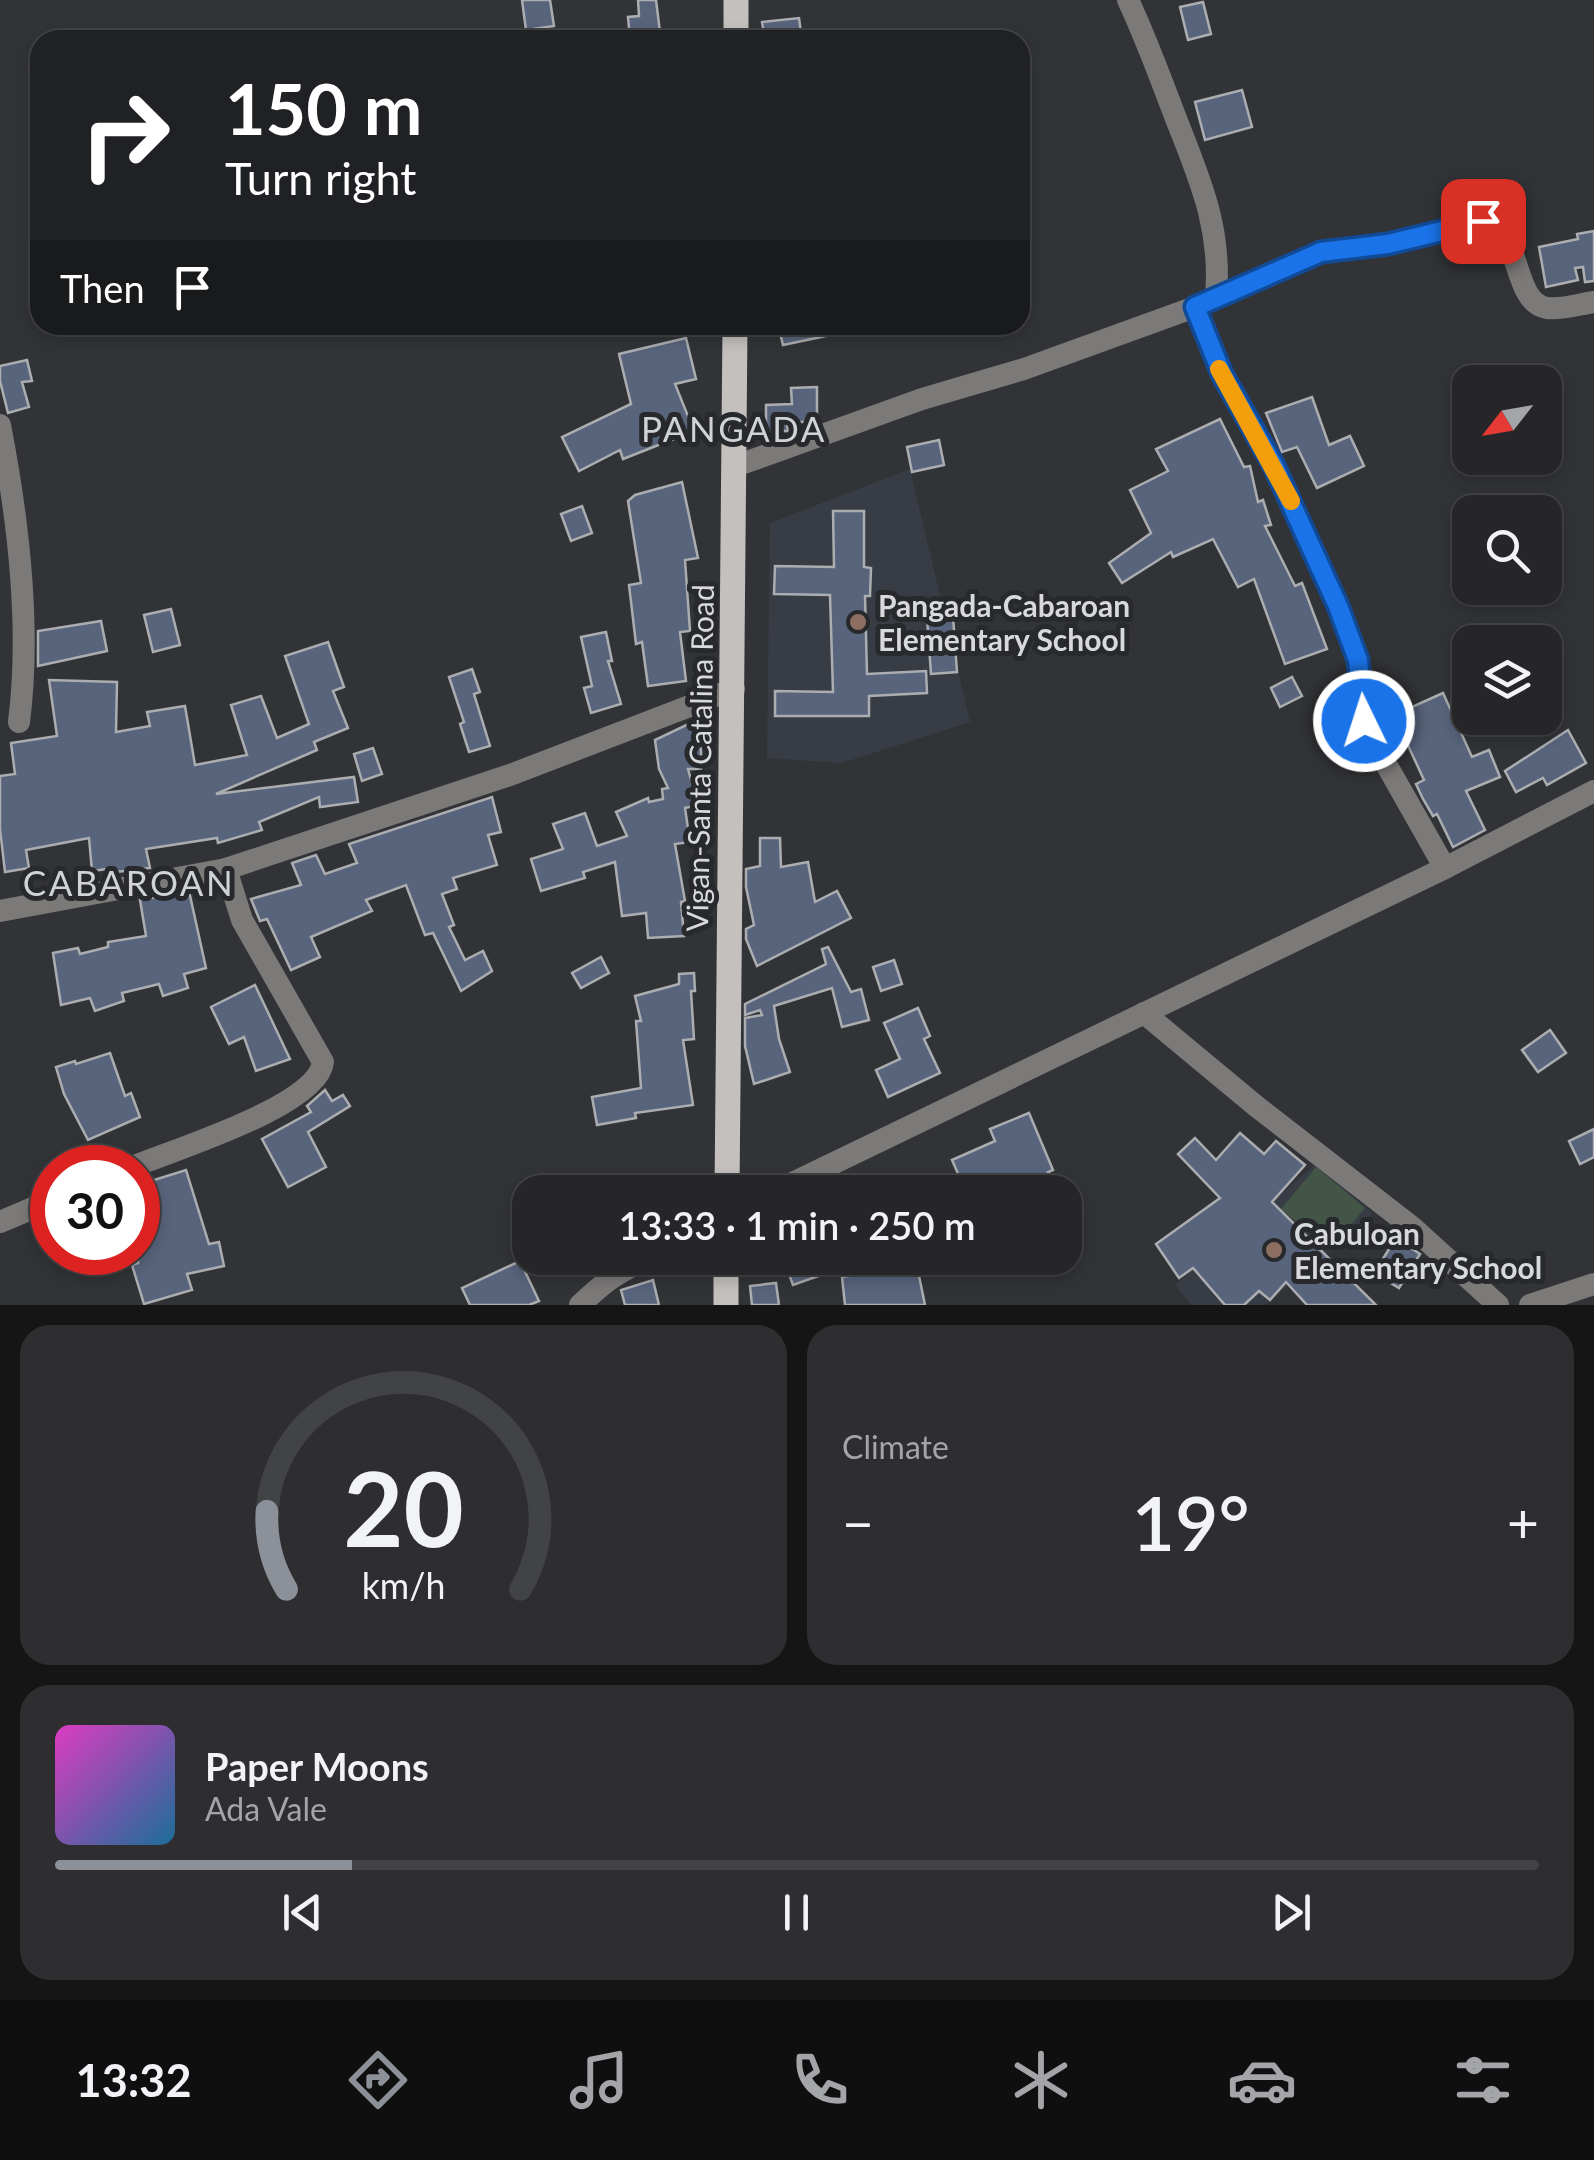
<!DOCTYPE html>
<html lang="en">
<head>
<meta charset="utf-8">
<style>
  body { margin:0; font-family:Lato,sans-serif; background:#2e2e30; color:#f1f3f6; height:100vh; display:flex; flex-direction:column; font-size:38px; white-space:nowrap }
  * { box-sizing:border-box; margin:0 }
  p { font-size:32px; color:#a4a5a8 }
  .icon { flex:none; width:55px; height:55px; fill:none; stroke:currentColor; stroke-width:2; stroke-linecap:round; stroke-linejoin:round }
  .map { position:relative; height:1305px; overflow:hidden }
  .side { display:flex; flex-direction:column; gap:20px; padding:20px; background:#151516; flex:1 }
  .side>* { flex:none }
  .banner { position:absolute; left:30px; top:30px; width:1000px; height:305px; border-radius:30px; box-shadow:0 5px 15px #0003,0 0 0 2px #424345; background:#202124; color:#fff; overflow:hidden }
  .needle { width:65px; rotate:239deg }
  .controls { position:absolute; left:1452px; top:365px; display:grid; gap:20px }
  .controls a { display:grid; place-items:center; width:110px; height:110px; border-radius:20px; background:#262628; box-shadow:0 5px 15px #0003,0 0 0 2px #424345; font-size:50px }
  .speed { position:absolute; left:30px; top:1145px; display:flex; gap:20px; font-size:50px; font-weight:700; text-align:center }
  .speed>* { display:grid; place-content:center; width:130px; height:130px; border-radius:50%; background:#262628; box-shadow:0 5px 15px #0003,0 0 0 2px #424345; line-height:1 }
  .speed .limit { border:15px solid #d22; background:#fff; color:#111 }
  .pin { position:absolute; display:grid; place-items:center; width:85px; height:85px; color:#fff; margin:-42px; border-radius:20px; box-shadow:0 5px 15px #0006 }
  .me { position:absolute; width:110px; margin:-55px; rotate:356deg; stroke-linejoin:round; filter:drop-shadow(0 0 8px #0008) }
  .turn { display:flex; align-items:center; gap:35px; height:210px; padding:0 30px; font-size:45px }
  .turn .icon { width:130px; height:130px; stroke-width:2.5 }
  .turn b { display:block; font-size:70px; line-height:85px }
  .then { display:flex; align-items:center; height:95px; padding:0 30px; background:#0003; gap:20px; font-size:38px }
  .big { font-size:75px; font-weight:600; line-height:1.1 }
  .side .card { flex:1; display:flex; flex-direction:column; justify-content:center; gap:15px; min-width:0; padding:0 35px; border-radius:30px; background:#2e2e30 }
  .side .dial { align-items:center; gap:0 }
  .dial svg { height:260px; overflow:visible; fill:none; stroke:#424345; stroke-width:7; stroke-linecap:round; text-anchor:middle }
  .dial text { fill:#f1f3f6; stroke:none }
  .song { display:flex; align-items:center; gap:30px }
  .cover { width:120px; height:120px; border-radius:15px; background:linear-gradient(135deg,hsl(310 70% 55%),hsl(200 70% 35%)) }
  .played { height:10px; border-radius:5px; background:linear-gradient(90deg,#8c9099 20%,#424345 20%) }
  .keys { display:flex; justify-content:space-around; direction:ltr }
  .heat { display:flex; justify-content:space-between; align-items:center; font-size:55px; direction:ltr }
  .side .tiles { flex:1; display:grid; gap:20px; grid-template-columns:1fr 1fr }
  .card:last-child { grid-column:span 2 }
  .trip { position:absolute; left:512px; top:1175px; width:570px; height:100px; border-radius:30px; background:#262628; box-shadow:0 5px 15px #0003,0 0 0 2px #424345; font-weight:600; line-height:100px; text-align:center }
  .dock { display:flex; height:160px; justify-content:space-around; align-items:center; background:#0f0f10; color:#a4a5a8 }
  .dock .icon { width:70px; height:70px }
  .dock .current { color:#8c9099 }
  .dock b { font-size:45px; color:#f1f3f6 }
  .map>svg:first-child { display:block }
  .built { fill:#383c44 }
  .green { fill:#435547 }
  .building { fill:#58647c; stroke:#abadb0; stroke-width:2.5 }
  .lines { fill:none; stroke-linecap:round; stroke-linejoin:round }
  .minor { stroke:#7c7a79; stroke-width:22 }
  .major { stroke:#c4c0be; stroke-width:25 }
  .route-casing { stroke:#114b97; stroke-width:25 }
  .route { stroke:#1a73e8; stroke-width:18 }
  .slow { stroke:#f59e0b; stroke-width:18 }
  .education-dot { fill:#8d6e63; stroke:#28292c; stroke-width:4 }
  .labels { text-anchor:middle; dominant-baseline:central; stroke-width:10; stroke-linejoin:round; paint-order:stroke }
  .poi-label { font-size:30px; font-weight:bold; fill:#d8d9db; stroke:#28292c; text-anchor:start }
  .street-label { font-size:30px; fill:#d8d9db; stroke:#28292c }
  .quarter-label { font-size:35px; letter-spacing:2.5px; fill:#d0d2d6; stroke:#28292c }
</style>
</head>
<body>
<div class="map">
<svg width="1594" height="1305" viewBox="0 0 1594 1305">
  <rect width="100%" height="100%" fill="#323336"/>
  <!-- built -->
  <g class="built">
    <polygon points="910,469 970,722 842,763 767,758 770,523"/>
    <polygon points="1317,1163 1373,1214 1265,1305 1191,1305 1175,1285"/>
  </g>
  <!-- green -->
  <polygon class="green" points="1316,1167 1365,1208 1330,1250 1281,1209"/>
  <!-- building -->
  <g class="building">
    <polygon points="522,0 550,0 554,26 526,30"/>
    <polygon points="638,0 656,0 661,40 630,40 628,17 639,16"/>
    <polygon points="1203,2 1211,34 1188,40 1180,7"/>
    <polygon points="799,18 802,40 765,40 762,22"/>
    <polygon points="1242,90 1252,127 1205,140 1195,102"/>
    <polygon points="1594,231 1594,281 1585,282 1583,267 1575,268 1578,280 1546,287 1539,247 1578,239 1577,234"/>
    <polygon points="778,325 844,325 845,332 783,345"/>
    <polygon points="686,338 696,379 675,384 694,431 623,459 620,450 579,471 562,437 631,404 619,354"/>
    <polygon points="27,360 32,381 22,382 29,407 8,413 0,381 0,366"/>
    <polygon points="817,387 817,421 787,423 788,431 766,431 766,405 792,404 791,388"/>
    <polygon points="1312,397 1329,445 1350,436 1364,466 1317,488 1297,447 1282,452 1266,413"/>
    <polygon points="1220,419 1244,467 1250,466 1258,502 1263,500 1271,525 1265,526 1295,586 1302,583 1327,649 1285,664 1254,579 1238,587 1213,539 1173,557 1171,552 1122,583 1109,563 1151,533 1130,490 1168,471 1156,449"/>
    <polygon points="939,440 944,465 912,472 907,447"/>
    <polygon points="682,482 698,558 685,560 690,631 680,632 686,681 648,686 642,642 636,644 629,585 641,583 628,501 635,495"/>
    <polygon points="582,506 592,533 571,541 561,514"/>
    <polygon points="833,511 864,511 864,567 871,568 870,596 865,596 867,674 926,671 927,693 869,696 869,716 775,716 775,691 833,692 830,595 774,594 775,566 834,567"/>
    <polygon points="171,609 180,645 153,652 144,615"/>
    <polygon points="953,616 957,672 931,674 927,618"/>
    <polygon points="101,621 107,651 38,666 38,631"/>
    <polygon points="606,632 612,661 608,661 621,704 591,713 584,688 592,686 581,637"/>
    <polygon points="328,642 344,687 333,691 348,728 314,742 317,750 216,794 354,777 358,802 320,807 319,797 259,822 262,830 218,843 217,838 146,849 150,868 107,873 107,869 92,871 89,838 26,850 29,868 5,872 0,829 0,776 15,774 11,743 57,736 49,680 117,682 116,732 150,726 147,712 185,706 195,765 247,755 231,705 261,696 277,738 309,724 285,656"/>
    <polygon points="472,669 480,692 474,694 490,746 469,752 460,724 464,722 449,677"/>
    <polygon points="1292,677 1302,696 1280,707 1271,688"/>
    <polygon points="1443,693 1472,757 1489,750 1500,777 1466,791 1485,830 1453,847 1437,814 1433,816 1423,799 1416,784 1424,780 1394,715"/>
    <polygon points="703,717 708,742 701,744 701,769 688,769 698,805 685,808 690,842 675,844 685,901 681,902 684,936 648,938 646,913 622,916 615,862 583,872 585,878 541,891 531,859 563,849 553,824 585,813 597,846 627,836 616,812 648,798 649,802 663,799 662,789 668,788 659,769 655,740"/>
    <polygon points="1568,730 1586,763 1547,785 1543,778 1516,792 1505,771"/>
    <polygon points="373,748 382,774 362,781 354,754"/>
    <polygon points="492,797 501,832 488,835 497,865 453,878 457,889 442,894 454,925 449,927 465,960 483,951 492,971 461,991 433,933 425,935 406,885 366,900 372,911 311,937 320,957 291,970 267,919 260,921 251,899 301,885 292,863 316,855 325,874 357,863 349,844"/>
    <polygon points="760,838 780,838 781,867 808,862 815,902 837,891 851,918 757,966 746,939 746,929 754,925 746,887 746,869 760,866"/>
    <polygon points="189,891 206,968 184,974 188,988 163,996 159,984 122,993 124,1001 95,1011 90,998 61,1005 53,953 78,948 80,954 108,947 108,942 146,936 140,900"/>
    <polygon points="828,947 851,992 861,989 869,1020 842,1027 832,988 774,1006 779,1039 790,1072 754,1084 745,1046 745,1018 762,1015 760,1010 745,1015 745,1004 826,964 822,949"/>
    <polygon points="601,957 609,973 581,988 572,973"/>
    <polygon points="894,960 902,984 881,991 873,967"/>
    <polygon points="694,973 695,991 691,991 694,1039 683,1040 693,1105 635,1113 636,1118 597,1125 592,1097 641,1088 636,1021 641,1021 635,996 679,984 679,974"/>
    <polygon points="255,985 290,1059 256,1071 244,1037 229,1044 211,1007"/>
    <polygon points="918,1008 930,1036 924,1039 940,1073 888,1097 876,1070 900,1059 884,1023"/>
    <polygon points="1550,1030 1566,1053 1538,1072 1522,1050"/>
    <polygon points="110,1053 125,1096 131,1093 140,1117 88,1140 64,1094 56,1067 75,1061 76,1064"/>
    <polygon points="325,1090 332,1101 343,1095 350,1106 308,1132 326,1167 288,1187 262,1139 311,1112 307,1106"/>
    <polygon points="1029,1113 1053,1170 1048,1172 1060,1192 966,1192 952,1160 995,1141 990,1129"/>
    <polygon points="1594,1129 1594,1157 1580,1164 1569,1141"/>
    <polygon points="1240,1133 1264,1154 1276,1141 1305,1165 1272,1202 1376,1305 1307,1305 1286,1282 1270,1300 1259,1291 1244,1305 1225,1305 1193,1268 1179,1278 1156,1244 1220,1198 1178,1154 1195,1138 1216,1160"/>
    <polygon points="186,1170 209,1244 219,1242 224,1266 187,1274 192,1290 144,1304 132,1265 138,1263 138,1185"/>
    <polygon points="1396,1238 1420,1254 1399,1288 1374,1273"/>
    <polygon points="783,1258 863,1258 864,1260 793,1285"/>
    <polygon points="520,1261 539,1301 529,1305 470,1305 462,1288"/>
    <polygon points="917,1266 925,1305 845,1305 842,1277"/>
    <polygon points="653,1280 659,1305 625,1305 621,1290"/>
    <polygon points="776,1283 779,1305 752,1305 750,1286"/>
  </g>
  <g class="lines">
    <!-- minor -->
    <g class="minor">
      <path d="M 1128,0 C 1146,38 1160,77 1175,116 C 1199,178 1222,227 1216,296"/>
      <polyline points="1195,307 1222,374 1273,466 1338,607 1358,660 1361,706 1369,734 1445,868"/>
      <path d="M 0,425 C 18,518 31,628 19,722"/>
      <path d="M 733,467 L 922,399 L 1024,369 L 1195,307 L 1321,252 L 1388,244 L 1489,221 C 1521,234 1513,303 1547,308 C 1562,310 1580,304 1594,302"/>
      <polyline points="0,911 226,869 510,775 734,689"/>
      <polyline points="1144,1013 1256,1106 1412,1227 1498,1305"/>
      <path d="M 130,1168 C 169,1151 319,1106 323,1062 L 242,920 L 226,869"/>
      <polyline points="774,1192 1445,868 1594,791"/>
      <polyline points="0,1222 52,1200"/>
      <path d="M 580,1305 C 603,1283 622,1268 653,1258"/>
      <polyline points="1530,1305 1594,1284"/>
    </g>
    <!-- major -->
    <g class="major">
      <polyline points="736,0 736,40"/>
      <polyline points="727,1192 735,325"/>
      <polyline points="726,1305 726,1258"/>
    </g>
  </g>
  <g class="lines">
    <!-- route casing -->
    <g class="route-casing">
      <polyline id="route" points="1364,721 1358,660 1338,606 1274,466 1222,374 1195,307 1321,252 1388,244 1483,221"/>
    </g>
    <!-- route -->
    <use href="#route" class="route"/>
    <!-- slow -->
    <polyline class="slow" points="1219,369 1291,501"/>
  </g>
  <!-- markers -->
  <g class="education-dot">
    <circle cx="858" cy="622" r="10"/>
    <circle cx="1274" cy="1250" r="10"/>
  </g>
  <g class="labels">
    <!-- poi labels -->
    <g class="poi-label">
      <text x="878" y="605">Pangada-Cabaroan<tspan x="878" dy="34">Elementary School</tspan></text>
      <text x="1294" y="1233">Cabuloan<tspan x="1294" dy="34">Elementary School</tspan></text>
    </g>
    <!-- street labels -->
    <g class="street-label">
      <text transform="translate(699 758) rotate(-89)">Vigan-Santa Catalina Road</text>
    </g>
    <!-- quarter labels -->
    <g class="quarter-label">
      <text x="734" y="428">PANGADA</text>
      <text x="129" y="882">CABAROAN</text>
    </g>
  </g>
</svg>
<div class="controls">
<a><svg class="needle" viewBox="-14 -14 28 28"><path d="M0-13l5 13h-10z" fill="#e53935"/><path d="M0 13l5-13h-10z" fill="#a4a5a8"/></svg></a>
<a><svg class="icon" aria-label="search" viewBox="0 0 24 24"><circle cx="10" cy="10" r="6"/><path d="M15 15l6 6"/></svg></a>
<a><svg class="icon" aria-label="layers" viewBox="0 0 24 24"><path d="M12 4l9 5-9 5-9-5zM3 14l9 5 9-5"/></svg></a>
</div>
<div class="speed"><div class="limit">30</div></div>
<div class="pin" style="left:1483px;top:221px;background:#d93025"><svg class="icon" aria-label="arrive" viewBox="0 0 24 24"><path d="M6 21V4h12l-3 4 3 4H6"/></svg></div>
<svg class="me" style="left:1364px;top:721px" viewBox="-20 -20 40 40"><circle r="17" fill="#1a73e8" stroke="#fff" stroke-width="3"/><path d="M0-11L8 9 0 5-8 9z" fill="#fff"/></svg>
<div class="trip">13:33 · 1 min · 250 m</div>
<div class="banner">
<div class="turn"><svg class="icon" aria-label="right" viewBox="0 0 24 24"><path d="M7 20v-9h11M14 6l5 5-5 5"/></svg><div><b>150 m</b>Turn right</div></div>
<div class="then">Then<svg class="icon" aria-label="arrive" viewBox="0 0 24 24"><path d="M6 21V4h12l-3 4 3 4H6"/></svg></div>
</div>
</div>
<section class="side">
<div class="tiles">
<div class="card dial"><svg viewBox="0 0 100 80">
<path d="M14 69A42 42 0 1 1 86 69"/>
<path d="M14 69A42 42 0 0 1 8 45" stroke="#8c9099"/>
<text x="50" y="56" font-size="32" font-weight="700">20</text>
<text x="50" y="72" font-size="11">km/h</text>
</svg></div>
<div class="card"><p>Climate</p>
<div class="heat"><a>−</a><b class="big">19°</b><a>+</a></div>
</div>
<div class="card">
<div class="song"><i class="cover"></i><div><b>Paper Moons</b><p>Ada Vale</p></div></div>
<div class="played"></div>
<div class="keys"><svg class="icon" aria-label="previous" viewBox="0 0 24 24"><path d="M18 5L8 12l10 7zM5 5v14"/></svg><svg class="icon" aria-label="pause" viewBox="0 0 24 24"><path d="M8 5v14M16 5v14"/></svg><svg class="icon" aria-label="next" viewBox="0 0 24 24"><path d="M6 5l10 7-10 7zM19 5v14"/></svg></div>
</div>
</div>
</section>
<nav class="dock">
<b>13:32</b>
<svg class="icon current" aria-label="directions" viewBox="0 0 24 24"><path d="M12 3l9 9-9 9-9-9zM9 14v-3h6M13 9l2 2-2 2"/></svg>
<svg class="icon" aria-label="music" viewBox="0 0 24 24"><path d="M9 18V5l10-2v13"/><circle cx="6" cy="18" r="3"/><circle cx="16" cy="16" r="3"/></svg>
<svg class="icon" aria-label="phone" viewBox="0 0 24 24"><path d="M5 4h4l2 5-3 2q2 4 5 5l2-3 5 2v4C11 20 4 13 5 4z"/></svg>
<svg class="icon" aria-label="climate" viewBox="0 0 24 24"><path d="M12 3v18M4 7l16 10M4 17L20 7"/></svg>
<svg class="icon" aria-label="car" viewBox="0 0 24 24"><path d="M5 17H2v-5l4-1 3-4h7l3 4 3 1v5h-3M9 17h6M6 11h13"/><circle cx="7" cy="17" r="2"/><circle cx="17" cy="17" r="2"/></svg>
<svg class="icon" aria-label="filters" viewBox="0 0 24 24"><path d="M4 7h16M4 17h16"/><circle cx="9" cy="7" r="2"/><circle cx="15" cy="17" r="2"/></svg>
</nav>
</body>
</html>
